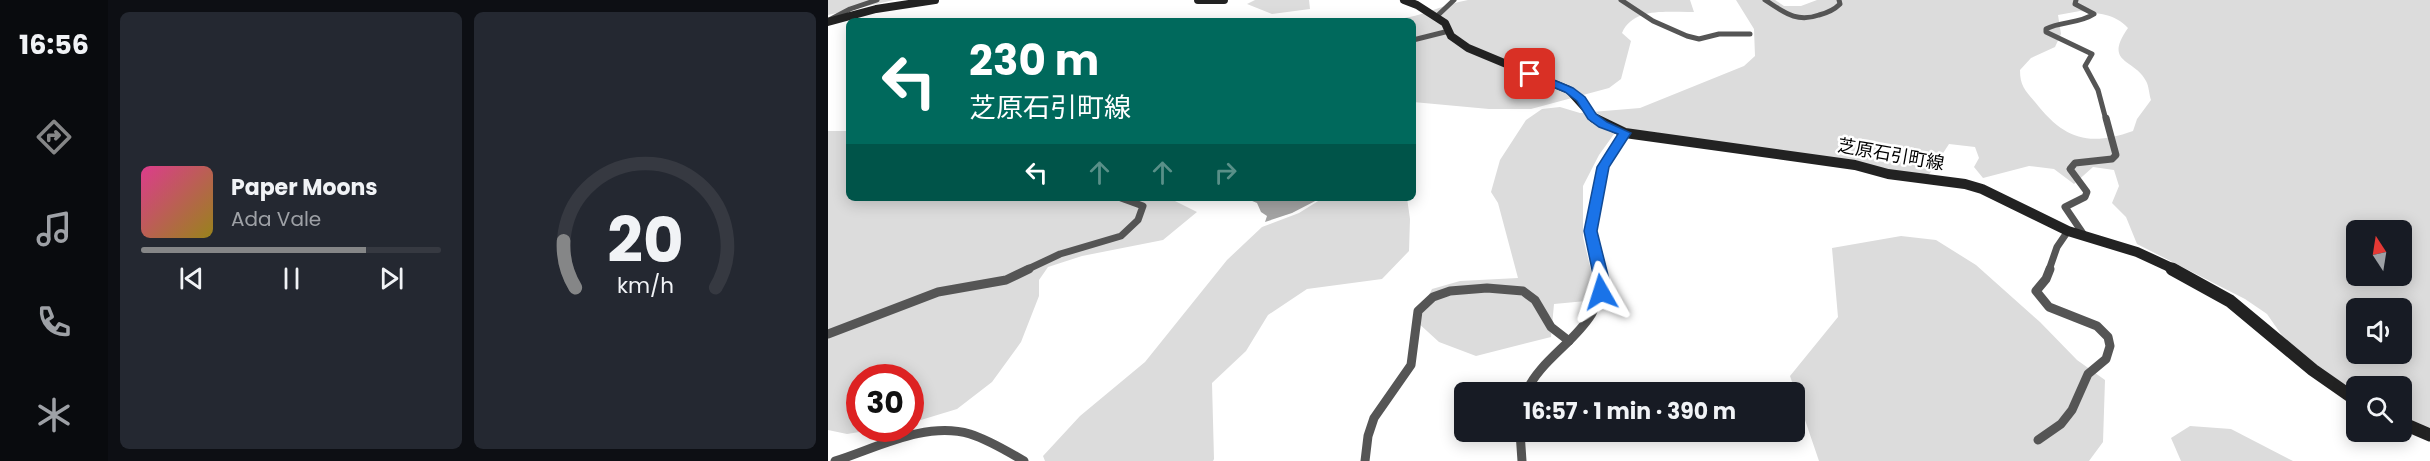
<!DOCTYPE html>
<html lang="en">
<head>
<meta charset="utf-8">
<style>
  body { margin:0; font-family:Poppins,"Noto Sans JP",sans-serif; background:#242831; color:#f1f3f6; height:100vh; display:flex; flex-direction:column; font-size:22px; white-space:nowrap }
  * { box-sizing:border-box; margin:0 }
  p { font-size:20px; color:#9ea1a6 }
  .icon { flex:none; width:33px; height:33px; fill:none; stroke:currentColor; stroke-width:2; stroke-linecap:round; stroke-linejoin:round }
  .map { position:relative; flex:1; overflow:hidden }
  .panel { display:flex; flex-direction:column; gap:12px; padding:12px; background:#0d0f14; width:720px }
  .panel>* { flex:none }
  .guide { position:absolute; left:18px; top:18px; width:570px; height:183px; border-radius:9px; box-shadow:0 3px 15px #0003; background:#00695c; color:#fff; overflow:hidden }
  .needle { width:39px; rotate:348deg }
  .tools { position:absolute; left:1518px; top:220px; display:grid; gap:12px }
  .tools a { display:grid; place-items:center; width:66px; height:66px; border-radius:9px; background:#171b24; box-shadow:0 3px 15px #0003; font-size:30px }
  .speed { position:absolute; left:18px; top:364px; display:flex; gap:12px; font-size:30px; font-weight:700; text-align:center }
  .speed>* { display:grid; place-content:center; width:78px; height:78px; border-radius:50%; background:#171b24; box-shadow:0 3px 15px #0003; line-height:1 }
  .speed .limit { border:9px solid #d22; background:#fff; color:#111 }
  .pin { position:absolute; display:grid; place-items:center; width:51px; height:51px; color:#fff; margin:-26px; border-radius:12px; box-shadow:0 3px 9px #0006 }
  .me { position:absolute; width:66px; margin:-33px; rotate:354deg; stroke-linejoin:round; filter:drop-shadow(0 0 4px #0008) }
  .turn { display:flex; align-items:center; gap:21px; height:126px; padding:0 24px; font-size:27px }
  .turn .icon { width:78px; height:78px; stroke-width:2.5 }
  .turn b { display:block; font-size:42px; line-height:51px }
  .lanes { display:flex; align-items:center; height:57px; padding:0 24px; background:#0003; justify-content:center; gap:30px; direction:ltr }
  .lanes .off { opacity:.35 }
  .panel .card { flex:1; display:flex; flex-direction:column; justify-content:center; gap:9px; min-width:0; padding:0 21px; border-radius:9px; background:#242831 }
  .panel .dial { align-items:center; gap:0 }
  .dial svg { height:156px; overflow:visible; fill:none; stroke:#363941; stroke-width:7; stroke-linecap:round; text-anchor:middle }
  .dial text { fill:#f1f3f6; stroke:none }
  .song { display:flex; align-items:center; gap:18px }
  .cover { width:72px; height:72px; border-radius:9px; background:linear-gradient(135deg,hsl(330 70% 55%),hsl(50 70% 35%)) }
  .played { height:6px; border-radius:3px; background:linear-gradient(90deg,#858687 75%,#363941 75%) }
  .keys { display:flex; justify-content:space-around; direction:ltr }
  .panel .tiles { flex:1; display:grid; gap:12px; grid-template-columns:repeat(2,1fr) }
  .trip { position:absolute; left:626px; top:382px; width:351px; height:60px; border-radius:9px; background:#171b24; box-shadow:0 3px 15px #0003; font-weight:700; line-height:60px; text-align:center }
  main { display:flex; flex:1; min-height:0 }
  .dock { display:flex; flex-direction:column; width:108px; justify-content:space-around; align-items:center; background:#090b0e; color:#9ea1a6 }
  .dock .icon { width:42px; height:42px }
  .dock .current { color:#858687 }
  .dock b { font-size:27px; color:#f1f3f6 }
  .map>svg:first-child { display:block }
  .green { fill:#dcdcdc; fill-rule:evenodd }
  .water { fill:#a3a3a3 }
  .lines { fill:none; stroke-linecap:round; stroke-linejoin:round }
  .street-far2 { stroke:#555; stroke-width:5 }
  .street-far1 { stroke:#555; stroke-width:7 }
  .street { stroke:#555; stroke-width:9 }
  .secondary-far2 { stroke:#222; stroke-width:8 }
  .secondary-far1 { stroke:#222; stroke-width:10 }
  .secondary { stroke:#222; stroke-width:13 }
  .route { fill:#1a73e8; stroke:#114b97; stroke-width:1.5 }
  .labels { text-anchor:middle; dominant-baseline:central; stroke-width:5; stroke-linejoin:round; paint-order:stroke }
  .street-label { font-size:18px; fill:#000; stroke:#fff }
</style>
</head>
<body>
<main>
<nav class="dock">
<b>16:56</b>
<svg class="icon current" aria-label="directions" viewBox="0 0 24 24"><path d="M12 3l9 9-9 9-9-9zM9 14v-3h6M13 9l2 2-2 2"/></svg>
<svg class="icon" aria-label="music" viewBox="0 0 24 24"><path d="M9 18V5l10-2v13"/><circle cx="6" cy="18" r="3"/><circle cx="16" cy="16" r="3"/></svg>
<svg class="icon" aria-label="phone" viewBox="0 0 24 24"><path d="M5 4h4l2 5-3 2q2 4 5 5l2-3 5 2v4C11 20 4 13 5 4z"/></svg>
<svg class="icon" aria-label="climate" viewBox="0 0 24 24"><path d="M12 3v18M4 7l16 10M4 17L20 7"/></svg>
</nav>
<section class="panel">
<div class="tiles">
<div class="card">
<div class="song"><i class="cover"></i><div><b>Paper Moons</b><p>Ada Vale</p></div></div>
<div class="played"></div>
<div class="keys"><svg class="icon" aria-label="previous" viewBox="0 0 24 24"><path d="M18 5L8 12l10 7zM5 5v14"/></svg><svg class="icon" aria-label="pause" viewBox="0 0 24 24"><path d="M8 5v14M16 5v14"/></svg><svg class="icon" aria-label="next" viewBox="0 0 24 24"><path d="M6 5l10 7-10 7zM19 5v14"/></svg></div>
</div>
<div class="card dial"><svg viewBox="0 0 100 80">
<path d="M14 69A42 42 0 1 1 86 69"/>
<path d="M14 69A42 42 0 0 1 8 45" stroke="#858687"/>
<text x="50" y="56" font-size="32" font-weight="700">20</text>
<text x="50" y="72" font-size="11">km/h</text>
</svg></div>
</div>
</section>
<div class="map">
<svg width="1602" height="461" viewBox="0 0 1602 461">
  <rect width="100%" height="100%" fill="#fff"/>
  <!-- green -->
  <g class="green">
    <polygon points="0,0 66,0 0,15"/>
    <polygon points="427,0 481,0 482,9 444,14 419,4"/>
    <path d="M 640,0 L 862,0 L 866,12 C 841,13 806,6 794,33 L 803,41 L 793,79 L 781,88 L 703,109 L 661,109 L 585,102 L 585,21 L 462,21 C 497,16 534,21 569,19 C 594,17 615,4 640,0 Z"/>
    <path d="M 908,0 L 947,0 L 956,6 L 973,6 L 989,0 L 1602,0 L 1602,428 L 1574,416 L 1574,387 L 1528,387 L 1528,393 L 1491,370 L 1455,337 L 1439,314 L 1417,299 L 1309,244 L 1298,217 L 1284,203 L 1291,186 L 1286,170 L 1265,167 L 1246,184 L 1226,169 L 1201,166 L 1155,178 L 1146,167 L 1151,158 L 1147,147 L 1121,144 L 1100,176 L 818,131 L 786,134 L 771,155 L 755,186 L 755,237 L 766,283 L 758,301 L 726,304 L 723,337 L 648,356 L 611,342 L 588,321 L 604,289 L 632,281 L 690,278 L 670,203 L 663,192 L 672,160 L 698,120 L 714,109 L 732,107 L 752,113 L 812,108 L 916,66 L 927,56 L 926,29 ZM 1252,11 C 1271,14 1286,13 1300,28 C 1275,64 1306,58 1318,81 C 1321,86 1321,94 1323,100 L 1309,119 L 1305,131 C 1260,147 1236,139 1207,102 C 1197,90 1192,86 1192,70 L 1203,58 L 1227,47 L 1233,34 L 1230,15 ZM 1528,231 L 1574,231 L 1574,276 L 1528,276 ZM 1528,309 L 1574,309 L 1574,354 L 1528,354 Z"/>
    <polygon points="0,131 21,131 21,198 341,198 369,212 335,240 254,256 220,267 211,280 211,296 193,342 164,382 129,409 83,423 82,378 32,378 32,429 50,429 19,434 0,430"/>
    <polygon points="495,198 579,198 582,219 581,251 554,279 479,289 440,315 418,351 384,383 386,459 385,461 217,461 215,456 252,416 317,362 399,260 434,227 471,213"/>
    <polygon points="1073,236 1108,240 1148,265 1212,322 1249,360 1277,380 1275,442 1261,461 991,461 962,376 1010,317 1004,248"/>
    <polygon points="1362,426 1403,429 1465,461 1353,461 1343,438"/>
  </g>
  <!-- water -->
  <polygon class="water" points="417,198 493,198 464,213 437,222 439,216 433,212 429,203"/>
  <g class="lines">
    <!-- street-far2 -->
    <g class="street-far2">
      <polyline points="793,0 825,21 859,36 871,39 891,34 922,34"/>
      <path d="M 937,0 C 956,12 968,23 991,15 C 999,13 1006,10 1012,4 L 1011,0"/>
      <path d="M 1248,0 L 1247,4 L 1266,14 C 1251,24 1233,21 1218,29 L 1218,32 L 1264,54 L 1257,66 L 1270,90 L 1278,120"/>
      <polyline points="608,17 626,0"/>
      <polyline points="1,20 22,9 49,0"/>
      <polyline points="585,40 621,31"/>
    </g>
    <!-- street-far1 -->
    <g class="street-far1">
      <polyline points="1256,235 1237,207 1257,197 1259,192 1242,169 1247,163 1284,159 1288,155 1278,118"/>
      <polyline points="198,270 232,254 293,236 310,220 315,206 293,198"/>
      <polyline points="771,270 762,231 775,167 797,133"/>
      <polyline points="1221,270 1229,247 1240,231"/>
    </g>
    <!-- street -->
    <g class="street">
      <polyline points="0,334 110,292 178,280 201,269"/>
      <path d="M 698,393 C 715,349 784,327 771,269"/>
      <polyline points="692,432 694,461"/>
      <polyline points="1210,440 1233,424 1244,410 1260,374 1278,359 1282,346 1280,337 1269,326 1221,307 1208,291 1218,279 1222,269"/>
      <path d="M 7,461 C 49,448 97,421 142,434 C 161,440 179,451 196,461"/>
      <polyline points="537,461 540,436 546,418 583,365 590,311 605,297 622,291 659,288 695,291 707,300 723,327 741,341"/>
    </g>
    <!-- secondary-far2 -->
    <g class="secondary-far2">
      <polyline points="370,0 396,0"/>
      <polyline points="576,0 589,5 617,23 623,36 640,48 741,90 768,120"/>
      <polyline points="0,22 48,9 107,0"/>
    </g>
    <!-- secondary-far1 -->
    <polyline class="secondary-far1" points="766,118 797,133 1027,165 1060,174 1137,184 1154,189 1240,231 1309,252 1348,270"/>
    <!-- secondary -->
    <g class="secondary">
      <polyline points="1344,269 1402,301 1485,370 1528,400"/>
      <polyline points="1574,423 1602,435"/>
    </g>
  </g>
  <!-- route -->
  <polygon class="route" points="702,70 745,88 757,97 768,114 779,122 803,133 781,167 769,231 781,279 778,295 773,296 765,292 766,279 756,231 769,167 790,134 771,127 760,119 749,101 737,92 698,76 698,71"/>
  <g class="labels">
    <!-- street labels -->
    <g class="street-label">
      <text transform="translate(1063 154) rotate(10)">芝原石引町線</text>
    </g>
  </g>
</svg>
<div class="tools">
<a><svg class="needle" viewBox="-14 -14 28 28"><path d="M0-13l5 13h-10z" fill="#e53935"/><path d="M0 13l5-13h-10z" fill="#9ea1a6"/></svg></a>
<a><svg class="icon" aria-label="sound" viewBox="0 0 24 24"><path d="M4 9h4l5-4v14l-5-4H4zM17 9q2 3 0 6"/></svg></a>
<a><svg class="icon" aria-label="search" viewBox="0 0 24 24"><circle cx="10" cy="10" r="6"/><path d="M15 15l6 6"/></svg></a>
</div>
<div class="speed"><div class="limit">30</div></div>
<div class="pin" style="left:702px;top:74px;background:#d93025"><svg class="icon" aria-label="arrive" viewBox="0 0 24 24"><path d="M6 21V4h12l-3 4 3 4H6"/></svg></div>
<svg class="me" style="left:773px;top:292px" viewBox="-20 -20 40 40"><path d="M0-17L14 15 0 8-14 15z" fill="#1a73e8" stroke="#fff" stroke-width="4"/></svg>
<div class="trip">16:57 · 1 min · 390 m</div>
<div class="guide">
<div class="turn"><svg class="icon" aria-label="left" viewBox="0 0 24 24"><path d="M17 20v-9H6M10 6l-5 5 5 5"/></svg><div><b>230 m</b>芝原石引町線</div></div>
<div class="lanes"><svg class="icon" aria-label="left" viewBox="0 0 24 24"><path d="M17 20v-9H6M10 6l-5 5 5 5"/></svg><svg class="icon off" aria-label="ahead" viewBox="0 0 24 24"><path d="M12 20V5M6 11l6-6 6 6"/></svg><svg class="icon off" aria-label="ahead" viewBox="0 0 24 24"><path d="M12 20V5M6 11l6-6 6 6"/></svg><svg class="icon off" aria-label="right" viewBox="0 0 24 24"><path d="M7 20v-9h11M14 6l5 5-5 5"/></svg></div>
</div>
</div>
</main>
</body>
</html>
